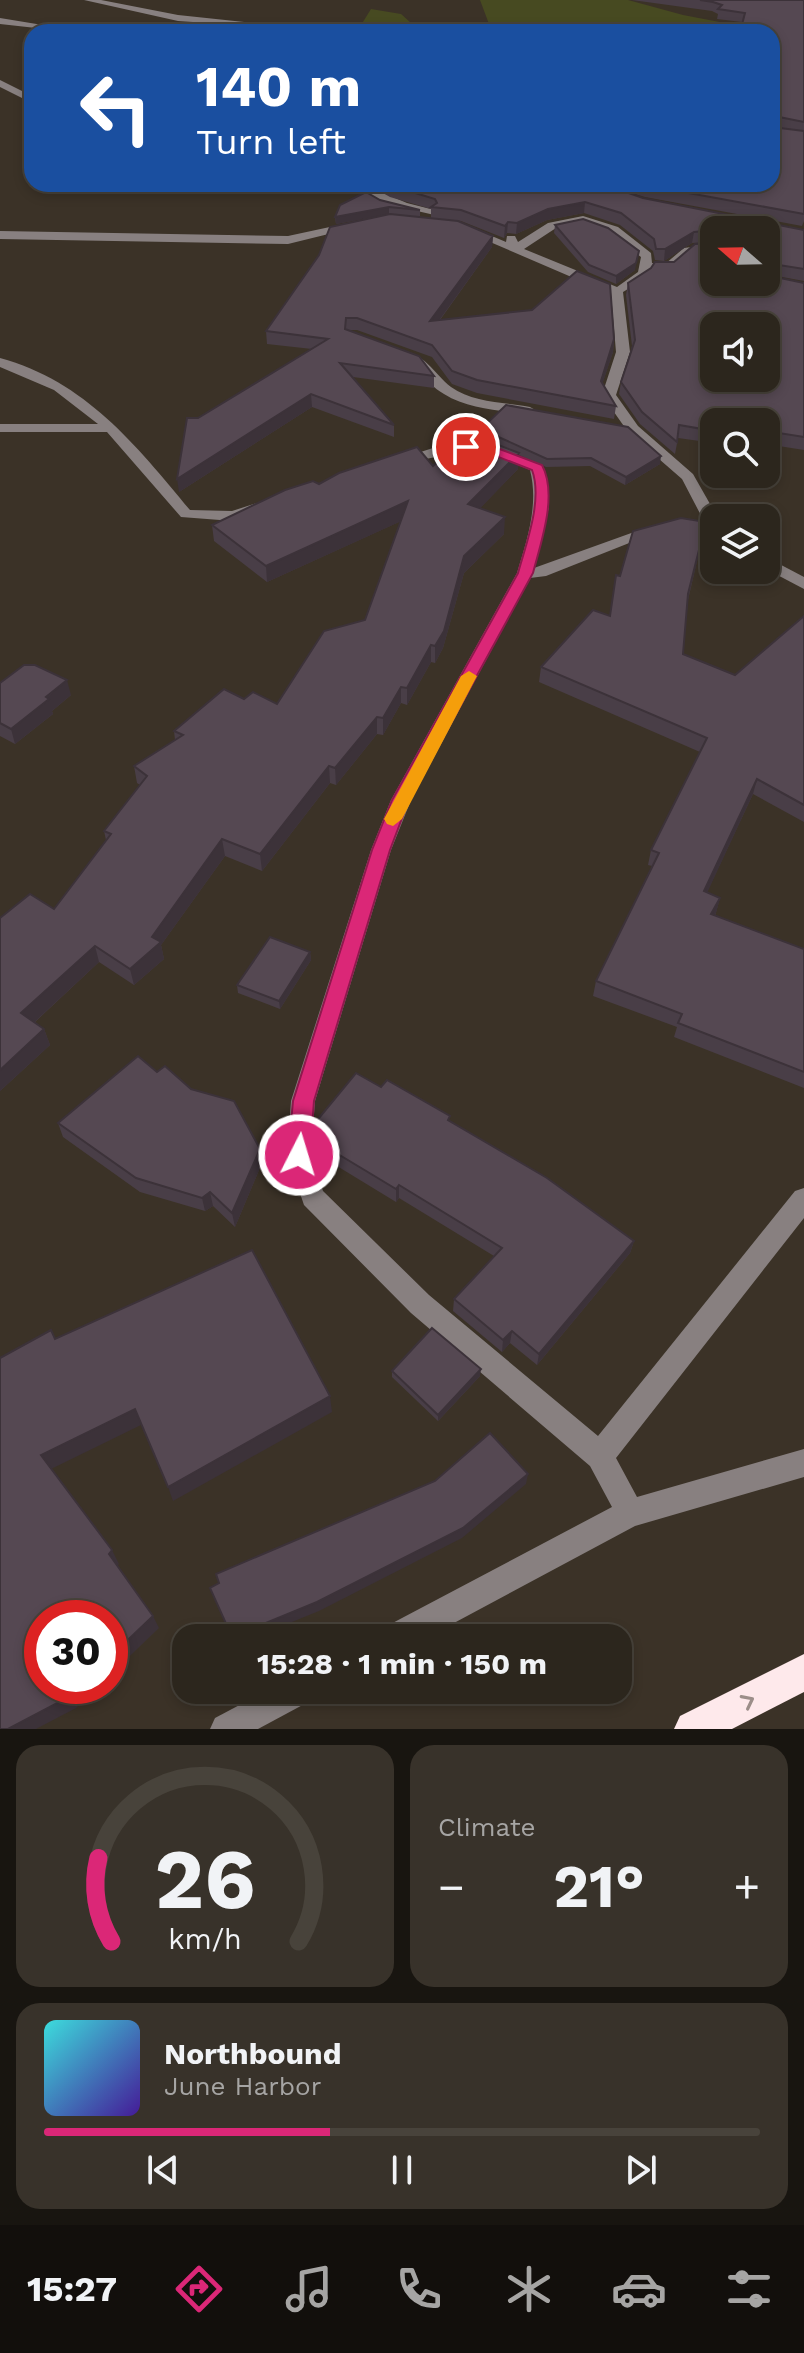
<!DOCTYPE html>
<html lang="en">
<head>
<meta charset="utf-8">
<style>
  body { margin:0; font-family:"Work Sans",sans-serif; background:#38322a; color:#f1f3f6; height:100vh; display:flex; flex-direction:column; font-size:30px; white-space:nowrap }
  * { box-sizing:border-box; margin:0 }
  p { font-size:26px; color:#a6a5a4 }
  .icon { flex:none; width:44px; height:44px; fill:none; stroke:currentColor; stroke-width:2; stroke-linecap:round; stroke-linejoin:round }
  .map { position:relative; height:1729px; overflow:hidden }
  .drawer { display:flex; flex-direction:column; gap:16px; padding:16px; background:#181510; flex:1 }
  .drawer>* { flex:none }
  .top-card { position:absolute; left:24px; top:24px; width:756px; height:168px; border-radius:24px; box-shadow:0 4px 12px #0003,0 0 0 2px #48433b; background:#1a4fa0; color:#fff; overflow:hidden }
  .needle { width:52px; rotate:290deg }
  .tools { position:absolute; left:700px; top:216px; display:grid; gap:16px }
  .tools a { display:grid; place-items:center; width:80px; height:80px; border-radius:16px; background:#2c261d; box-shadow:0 4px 12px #0003,0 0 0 2px #48433b; font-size:40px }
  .speed { position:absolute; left:24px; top:1600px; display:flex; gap:16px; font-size:40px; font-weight:700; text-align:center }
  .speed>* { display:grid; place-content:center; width:104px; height:104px; border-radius:50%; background:#2c261d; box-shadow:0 4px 12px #0003,0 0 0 2px #48433b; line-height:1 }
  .speed .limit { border:12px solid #d22; background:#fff; color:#111 }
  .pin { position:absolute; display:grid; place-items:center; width:68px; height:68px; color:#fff; margin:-34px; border:4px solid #fff; border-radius:50%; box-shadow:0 2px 8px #0007 }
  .me { position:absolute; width:88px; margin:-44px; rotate:5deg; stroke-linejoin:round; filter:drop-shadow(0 0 6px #0008) }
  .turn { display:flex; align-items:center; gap:28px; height:168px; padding:0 40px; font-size:36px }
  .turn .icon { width:104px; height:104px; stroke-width:2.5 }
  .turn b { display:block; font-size:56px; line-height:68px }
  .big { font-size:60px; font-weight:700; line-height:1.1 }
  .drawer .tile { flex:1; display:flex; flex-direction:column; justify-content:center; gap:12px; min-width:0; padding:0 28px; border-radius:24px; background:#38322a }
  .drawer .dial { align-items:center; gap:0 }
  .dial svg { height:208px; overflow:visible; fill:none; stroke:#48433b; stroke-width:7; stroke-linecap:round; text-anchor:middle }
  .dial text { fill:#f1f3f6; stroke:none }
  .song { display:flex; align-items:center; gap:24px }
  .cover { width:96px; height:96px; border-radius:12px; background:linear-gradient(135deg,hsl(180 70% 55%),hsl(260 70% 35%)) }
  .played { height:8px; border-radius:4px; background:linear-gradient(90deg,#db2777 40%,#48433b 40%) }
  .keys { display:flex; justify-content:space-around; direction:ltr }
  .heat { display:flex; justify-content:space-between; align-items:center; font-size:44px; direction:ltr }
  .drawer .tiles { flex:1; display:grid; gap:16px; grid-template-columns:1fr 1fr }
  .tile:last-child { grid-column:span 2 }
  .trip { position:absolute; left:172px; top:1624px; width:460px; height:80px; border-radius:24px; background:#2c261d; box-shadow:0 4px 12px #0003,0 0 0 2px #48433b; font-weight:700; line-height:80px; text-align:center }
  .dock { display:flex; height:128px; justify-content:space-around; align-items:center; background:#120f0c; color:#a6a5a4 }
  .dock .icon { width:56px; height:56px }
  .dock .selected { color:#db2777 }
  .dock b { font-size:36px; color:#f1f3f6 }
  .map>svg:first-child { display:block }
  .green { fill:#474a21 }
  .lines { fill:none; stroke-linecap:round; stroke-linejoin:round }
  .minor { fill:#888080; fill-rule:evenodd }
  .highway { fill:#fee9eb; fill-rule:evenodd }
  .wall { fill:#493e47 }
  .shaded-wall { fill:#3c3239 }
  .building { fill:#554852; stroke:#3c3239; stroke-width:2; fill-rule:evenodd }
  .oneway { stroke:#9c8e89 }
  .route { fill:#db2777; stroke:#8e194d; stroke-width:2 }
  .slow { fill:#f59e0b }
</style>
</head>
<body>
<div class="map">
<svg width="804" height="1729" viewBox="0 0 804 1729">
  <rect width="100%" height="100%" fill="#3b3227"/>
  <!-- green -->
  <g class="green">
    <polygon points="480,0 628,0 683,15 772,32 580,32 489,24"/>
    <polygon points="371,9 401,14 411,23 477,32 358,30"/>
  </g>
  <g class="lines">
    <!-- minor -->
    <g class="minor">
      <polygon points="84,0 101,0 178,15 339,32 178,21"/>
      <polygon points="0,18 67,29 72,32 0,24"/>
      <polygon points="0,80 32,96 32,103 0,87"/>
      <polygon points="348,184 362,184 407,203 462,217 456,220 387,204"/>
      <path d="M 583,216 L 618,227 L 651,253 L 652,263 L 665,264 L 684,248 L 714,244 L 714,252 L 692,253 L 672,271 L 651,270 L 648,277 L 623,292 L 630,352 L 616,395 L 638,426 L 693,474 L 718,518 L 714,518 L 714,530 L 706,525 L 682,479 L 628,432 L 602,395 L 616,352 L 611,294 L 462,230 L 468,226 L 506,242 L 507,236 L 515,236 L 518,242 L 548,223 ZM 583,223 L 609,232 L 641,257 L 638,272 L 617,287 L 524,249 L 556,228 Z"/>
      <polygon points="353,222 359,225 357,227 288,244 0,239 0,231 288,236"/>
      <path d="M 395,351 C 422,348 433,373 451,387 C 473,403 505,402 530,407 L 537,411 L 530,415 C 502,410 469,410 444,394 C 422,381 426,368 395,357 Z"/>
      <path d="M 0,358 C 85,381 136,445 190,510 L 232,511 L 257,503 L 265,508 L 233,521 L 181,517 L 107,432 L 0,432 L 0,424 L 98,424 L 54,390 L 0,367 Z"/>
      <path d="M 468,443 L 505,449 L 544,468 L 549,507 L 534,568 L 648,527 L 654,525 L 662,530 L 546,576 L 530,578 L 411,800 L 391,850 L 315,1101 L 311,1155 L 323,1191 L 429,1295 L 598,1436 L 795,1191 L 804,1188 L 804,1218 L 616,1458 L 637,1497 L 804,1449 L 804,1477 L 635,1526 L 426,1638 L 381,1638 L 385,1627 L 612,1507 L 590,1466 L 411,1313 L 304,1205 L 287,1155 L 291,1101 L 371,850 L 391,800 L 517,573 C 527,540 539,505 530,470 C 477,446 452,452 397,466 L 390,462 L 436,447 Z"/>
      <polygon points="766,557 804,577 804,589 766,569"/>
      <polygon points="268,1690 314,1690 310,1701 258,1729 210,1729 215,1718"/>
    </g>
    <!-- highway -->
    <polygon class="highway" points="804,1654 804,1692 732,1729 674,1729 680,1716"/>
  </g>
  <!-- wall -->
  <g class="wall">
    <polygon points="632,0 804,0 804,221 802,226 645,197 618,189 643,198 804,230 804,281 766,274 766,230 714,230 714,242 692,243 664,261 655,260 653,251 620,225 584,213 547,220 516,234 507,233 504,238 461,221 431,218 431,209 390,197 367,184 772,184 742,22 717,19 718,14 712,11"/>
    <polygon points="380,200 420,210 420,217 389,214 336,224 335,217"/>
    <polygon points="555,225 635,270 616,284 588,272 554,233"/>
    <polygon points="493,236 492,247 440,320 614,339 613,352 602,384 616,406 614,419 477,393 452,384 432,357 357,330 346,330 434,376 434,388 353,377 394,425 394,437 312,407 179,492 198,418 312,349 267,344 266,331"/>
    <polygon points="674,262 711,264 804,283 804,450 766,444 766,422 714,422 714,443 678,438 675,454 640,424 619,394 621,382 632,346 626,295 628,283"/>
    <polygon points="506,405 660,464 625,485 590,466 546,467 519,455 518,469 480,508 504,534 464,573 443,648 435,663 431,662 407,705 401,703 383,735 377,734 336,785 330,783 262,871 225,856 161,945 164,959 134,985 99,962 35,1022 44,1029 50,1045 0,1091 54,909 106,840 104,831 140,785 137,783 134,766 175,740 174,731 244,699 277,704 365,620 401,521 267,582 214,541 212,525 319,484 433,466 476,438 477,433"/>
    <polygon points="706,522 688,600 683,654 735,675 804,616 804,822 753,794 707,892 720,898 715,916 804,949 804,1088 674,1037 677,1027 593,996 596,981 652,866 648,865 651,850 700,752 539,682 541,667 610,616 620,576"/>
    <polygon points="0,683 71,695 52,711 53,714 15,744 0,736"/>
    <polygon points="310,952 311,960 280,1009 238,993 237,985"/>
    <polygon points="381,1087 450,1121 634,1241 630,1253 537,1365 510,1343 502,1352 453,1311 454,1299 494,1256 399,1198 396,1202 314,1152 313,1139"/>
    <polygon points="58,1123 262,1163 235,1227 213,1206 205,1211 140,1192 63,1137"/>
    <polygon points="392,1371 480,1376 438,1421 392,1377"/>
  </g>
  <!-- shaded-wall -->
  <g class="shaded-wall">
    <polygon points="585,202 584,213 547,220 516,234 517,223 548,209"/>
    <polygon points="389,207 389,214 336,224 335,217"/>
    <polygon points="508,222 507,233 504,238 505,226"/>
    <polygon points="694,232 692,243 664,261 665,249"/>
    <polygon points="493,236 492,247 430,333 430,321"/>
    <polygon points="639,251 635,270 616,284 616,276"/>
    <polygon points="714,252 714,262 705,268 707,257"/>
    <polygon points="614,339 613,352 599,394 601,381"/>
    <polygon points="311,394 312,407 179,492 177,479"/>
    <polygon points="519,453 518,469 468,521 468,504"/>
    <polygon points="661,456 660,464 625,485 626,477"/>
    <polygon points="408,501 408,518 267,582 266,566"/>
    <polygon points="505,517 504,534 464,573 443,648 435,663 435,646 464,556"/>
    <polygon points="431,645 431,662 407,705 407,688"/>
    <polygon points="67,680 71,695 52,711 53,714 15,744 11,729"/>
    <polygon points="401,687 401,703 383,735 383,718"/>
    <polygon points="377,717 377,734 336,785 335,768"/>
    <polygon points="329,766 330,783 262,871 260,854"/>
    <polygon points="757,779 753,794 701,906 704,891"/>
    <polygon points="222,839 225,856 161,945 164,959 134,985 130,969 152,937"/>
    <polygon points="720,898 716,913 707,929 711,914"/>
    <polygon points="95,946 99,962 27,1029 21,1013"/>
    <polygon points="310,952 311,960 280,1009 279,1001"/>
    <polygon points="44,1029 50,1045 0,1091 0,1070"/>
    <polygon points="260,1149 262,1163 235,1227 232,1213"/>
    <polygon points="399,1185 399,1198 396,1202 396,1189"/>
    <polygon points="210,1192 213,1206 205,1211 202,1198"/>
    <polygon points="634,1241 630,1253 537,1365 539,1354"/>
    <polygon points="512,1331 510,1343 502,1352 503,1340"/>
    <polygon points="481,1369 480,1376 438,1421 438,1415"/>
    <polygon points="330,1396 332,1412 173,1501 168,1487"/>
    <polygon points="135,1409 141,1425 49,1470 41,1455"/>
    <polygon points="528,1474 526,1484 462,1538 319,1611 253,1638 232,1638"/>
    <polygon points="112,1550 119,1564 116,1567 109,1554"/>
    <polygon points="153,1616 159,1628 110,1675 110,1657"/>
    <polygon points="80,1686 99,1686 76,1708 36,1729 8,1729"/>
  </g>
  <!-- building -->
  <g class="building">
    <polygon points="700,0 804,0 804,122 774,116 772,126 772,32 740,32 745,13 718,9 722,5 713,2"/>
    <polygon points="772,127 804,131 804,214 639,184 772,184"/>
    <polygon points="386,184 603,184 643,198 804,230 804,269 766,263 766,230 714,230 694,232 665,249 656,249 654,239 621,213 585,202 548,209 517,223 508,222 505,226 461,210 431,207 437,203 435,199"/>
    <polygon points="366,192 380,200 420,210 389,207 335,217 340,205"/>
    <polygon points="390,214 458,221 493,236 430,321 532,310 577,271 610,284 614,339 601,381 616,406 477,380 452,371 432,345 357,318 346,318 345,329 419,356 434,376 340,363 394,425 311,394 177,479 187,418 198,418 328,339 266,331 319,255 330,227"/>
    <polygon points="583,219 608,228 639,251 636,263 616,276 589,265 555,225"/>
    <path d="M 714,243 L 714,252 L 707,257 L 711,264 L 714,264 L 714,282 L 766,282 L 766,275 L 804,283 L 804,437 L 766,431 L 766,422 L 714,422 L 714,431 L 679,425 L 677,442 L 642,412 L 621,382 L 635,340 L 628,283 L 651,268 L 655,262 L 674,262 L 695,244 ZM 714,326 L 766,326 L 766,378 L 714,378 Z"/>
    <polygon points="506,405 628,427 661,456 626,477 591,458 547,459 492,434 477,433"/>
    <polygon points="463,438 483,439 519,453 468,504 505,517 464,556 444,631 435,646 431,645 407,688 401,687 383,718 377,717 335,768 329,766 260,854 222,839 152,937 161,942 130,969 95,946 21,1013 44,1029 0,1070 0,918 30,894 54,909 111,834 104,831 147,776 134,766 183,735 174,731 224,689 244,699 253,692 277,704 324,631 365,620 408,501 266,566 212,525 285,490 313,481 319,484 339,473 417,447 433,466"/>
    <polygon points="681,518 706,522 688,594 683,654 735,675 804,616 804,805 757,779 704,891 720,898 711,914 804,949 804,1072 678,1023 682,1014 596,981 659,853 651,850 707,738 541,667 593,610 610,616 616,575 620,576 633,531"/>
    <polygon points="24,665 35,665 67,680 46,697 49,699 11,729 0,723 0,683"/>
    <polygon points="270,937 310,952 279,1001 237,985"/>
    <polygon points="138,1056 157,1072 165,1066 191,1089 234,1101 260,1149 232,1213 210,1192 202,1198 136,1178 58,1123"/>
    <polygon points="356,1073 381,1087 387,1080 450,1116 448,1120 547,1178 634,1241 539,1354 512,1331 503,1340 454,1299 502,1248 399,1185 396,1189 313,1139 314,1124"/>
    <polygon points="252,1250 330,1396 168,1487 135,1409 41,1455 112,1550 109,1554 153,1616 110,1657 110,1618 42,1618 42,1686 80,1686 67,1698 8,1729 0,1729 0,1358 51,1330 55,1339"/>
    <polygon points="432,1328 481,1369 438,1415 392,1371"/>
    <polygon points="490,1433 528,1474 463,1528 317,1602 232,1637 210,1588 219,1583 216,1574 435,1481"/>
  </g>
  <!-- one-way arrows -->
  <defs><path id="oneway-chevron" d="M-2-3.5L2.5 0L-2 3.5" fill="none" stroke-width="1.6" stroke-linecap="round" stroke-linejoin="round" transform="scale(2)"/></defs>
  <use class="oneway" href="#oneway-chevron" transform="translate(748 1701) rotate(-27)"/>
  <!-- route -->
  <path class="route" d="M 462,444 L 489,445 L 542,465 C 558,495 541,542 533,573 L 409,800 L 390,850 L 314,1101 L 310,1155 L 306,1162 L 299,1164 L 291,1162 L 288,1155 L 293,1101 L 372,850 L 392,800 L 518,573 C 526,544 543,500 532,470 L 483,451 L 462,449 Z"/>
  <!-- slow -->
  <polygon class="slow" points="469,671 477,676 402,819 393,826 387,824 384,819 461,676"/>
</svg>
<div class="tools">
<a><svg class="needle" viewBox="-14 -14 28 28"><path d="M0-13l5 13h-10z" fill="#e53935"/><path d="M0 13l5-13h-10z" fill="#a6a5a4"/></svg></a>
<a><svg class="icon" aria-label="sound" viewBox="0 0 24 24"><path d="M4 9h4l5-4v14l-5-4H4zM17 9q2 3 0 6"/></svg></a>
<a><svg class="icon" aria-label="search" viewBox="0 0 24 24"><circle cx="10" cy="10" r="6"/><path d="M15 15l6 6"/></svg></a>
<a><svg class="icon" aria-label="layers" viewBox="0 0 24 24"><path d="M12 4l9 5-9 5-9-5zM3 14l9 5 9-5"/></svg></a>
</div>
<div class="speed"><div class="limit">30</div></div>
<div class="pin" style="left:466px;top:447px;background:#d93025"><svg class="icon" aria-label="arrive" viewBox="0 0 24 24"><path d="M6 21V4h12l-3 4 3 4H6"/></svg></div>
<svg class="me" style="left:299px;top:1155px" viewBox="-20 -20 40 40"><circle r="17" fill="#db2777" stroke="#fff" stroke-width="3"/><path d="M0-11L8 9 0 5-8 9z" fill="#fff"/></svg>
<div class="trip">15:28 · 1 min · 150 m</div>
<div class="top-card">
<div class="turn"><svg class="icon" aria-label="left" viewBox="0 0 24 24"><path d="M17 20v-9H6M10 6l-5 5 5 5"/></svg><div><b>140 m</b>Turn left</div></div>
</div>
</div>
<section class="drawer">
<div class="tiles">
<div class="tile dial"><svg viewBox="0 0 100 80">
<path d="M14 69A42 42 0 1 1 86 69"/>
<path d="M14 69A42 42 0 0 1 9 37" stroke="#db2777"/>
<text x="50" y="56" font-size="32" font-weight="700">26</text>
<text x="50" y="72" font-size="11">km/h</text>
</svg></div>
<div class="tile"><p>Climate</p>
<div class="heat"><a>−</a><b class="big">21°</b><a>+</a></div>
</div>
<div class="tile">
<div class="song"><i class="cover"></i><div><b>Northbound</b><p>June Harbor</p></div></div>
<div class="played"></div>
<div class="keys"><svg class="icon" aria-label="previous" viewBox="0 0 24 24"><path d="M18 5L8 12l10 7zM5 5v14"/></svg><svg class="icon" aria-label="pause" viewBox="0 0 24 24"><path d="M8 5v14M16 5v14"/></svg><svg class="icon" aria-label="next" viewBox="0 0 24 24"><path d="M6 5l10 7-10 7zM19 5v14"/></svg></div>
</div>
</div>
</section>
<nav class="dock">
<b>15:27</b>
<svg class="icon selected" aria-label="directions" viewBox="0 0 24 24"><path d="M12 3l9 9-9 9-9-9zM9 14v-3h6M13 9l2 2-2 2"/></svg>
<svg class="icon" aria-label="music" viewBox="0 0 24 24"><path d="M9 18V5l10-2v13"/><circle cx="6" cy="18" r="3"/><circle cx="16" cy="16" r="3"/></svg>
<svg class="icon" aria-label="phone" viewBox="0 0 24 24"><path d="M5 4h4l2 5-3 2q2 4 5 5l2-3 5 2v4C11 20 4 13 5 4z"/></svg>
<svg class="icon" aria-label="climate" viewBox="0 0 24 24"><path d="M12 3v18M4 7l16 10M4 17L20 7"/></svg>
<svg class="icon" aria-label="car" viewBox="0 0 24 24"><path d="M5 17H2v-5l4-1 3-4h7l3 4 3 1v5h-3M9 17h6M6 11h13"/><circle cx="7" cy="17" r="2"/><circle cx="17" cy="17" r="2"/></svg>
<svg class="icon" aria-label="filters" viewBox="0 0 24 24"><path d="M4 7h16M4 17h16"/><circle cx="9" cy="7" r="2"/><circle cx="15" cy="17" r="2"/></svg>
</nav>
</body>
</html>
